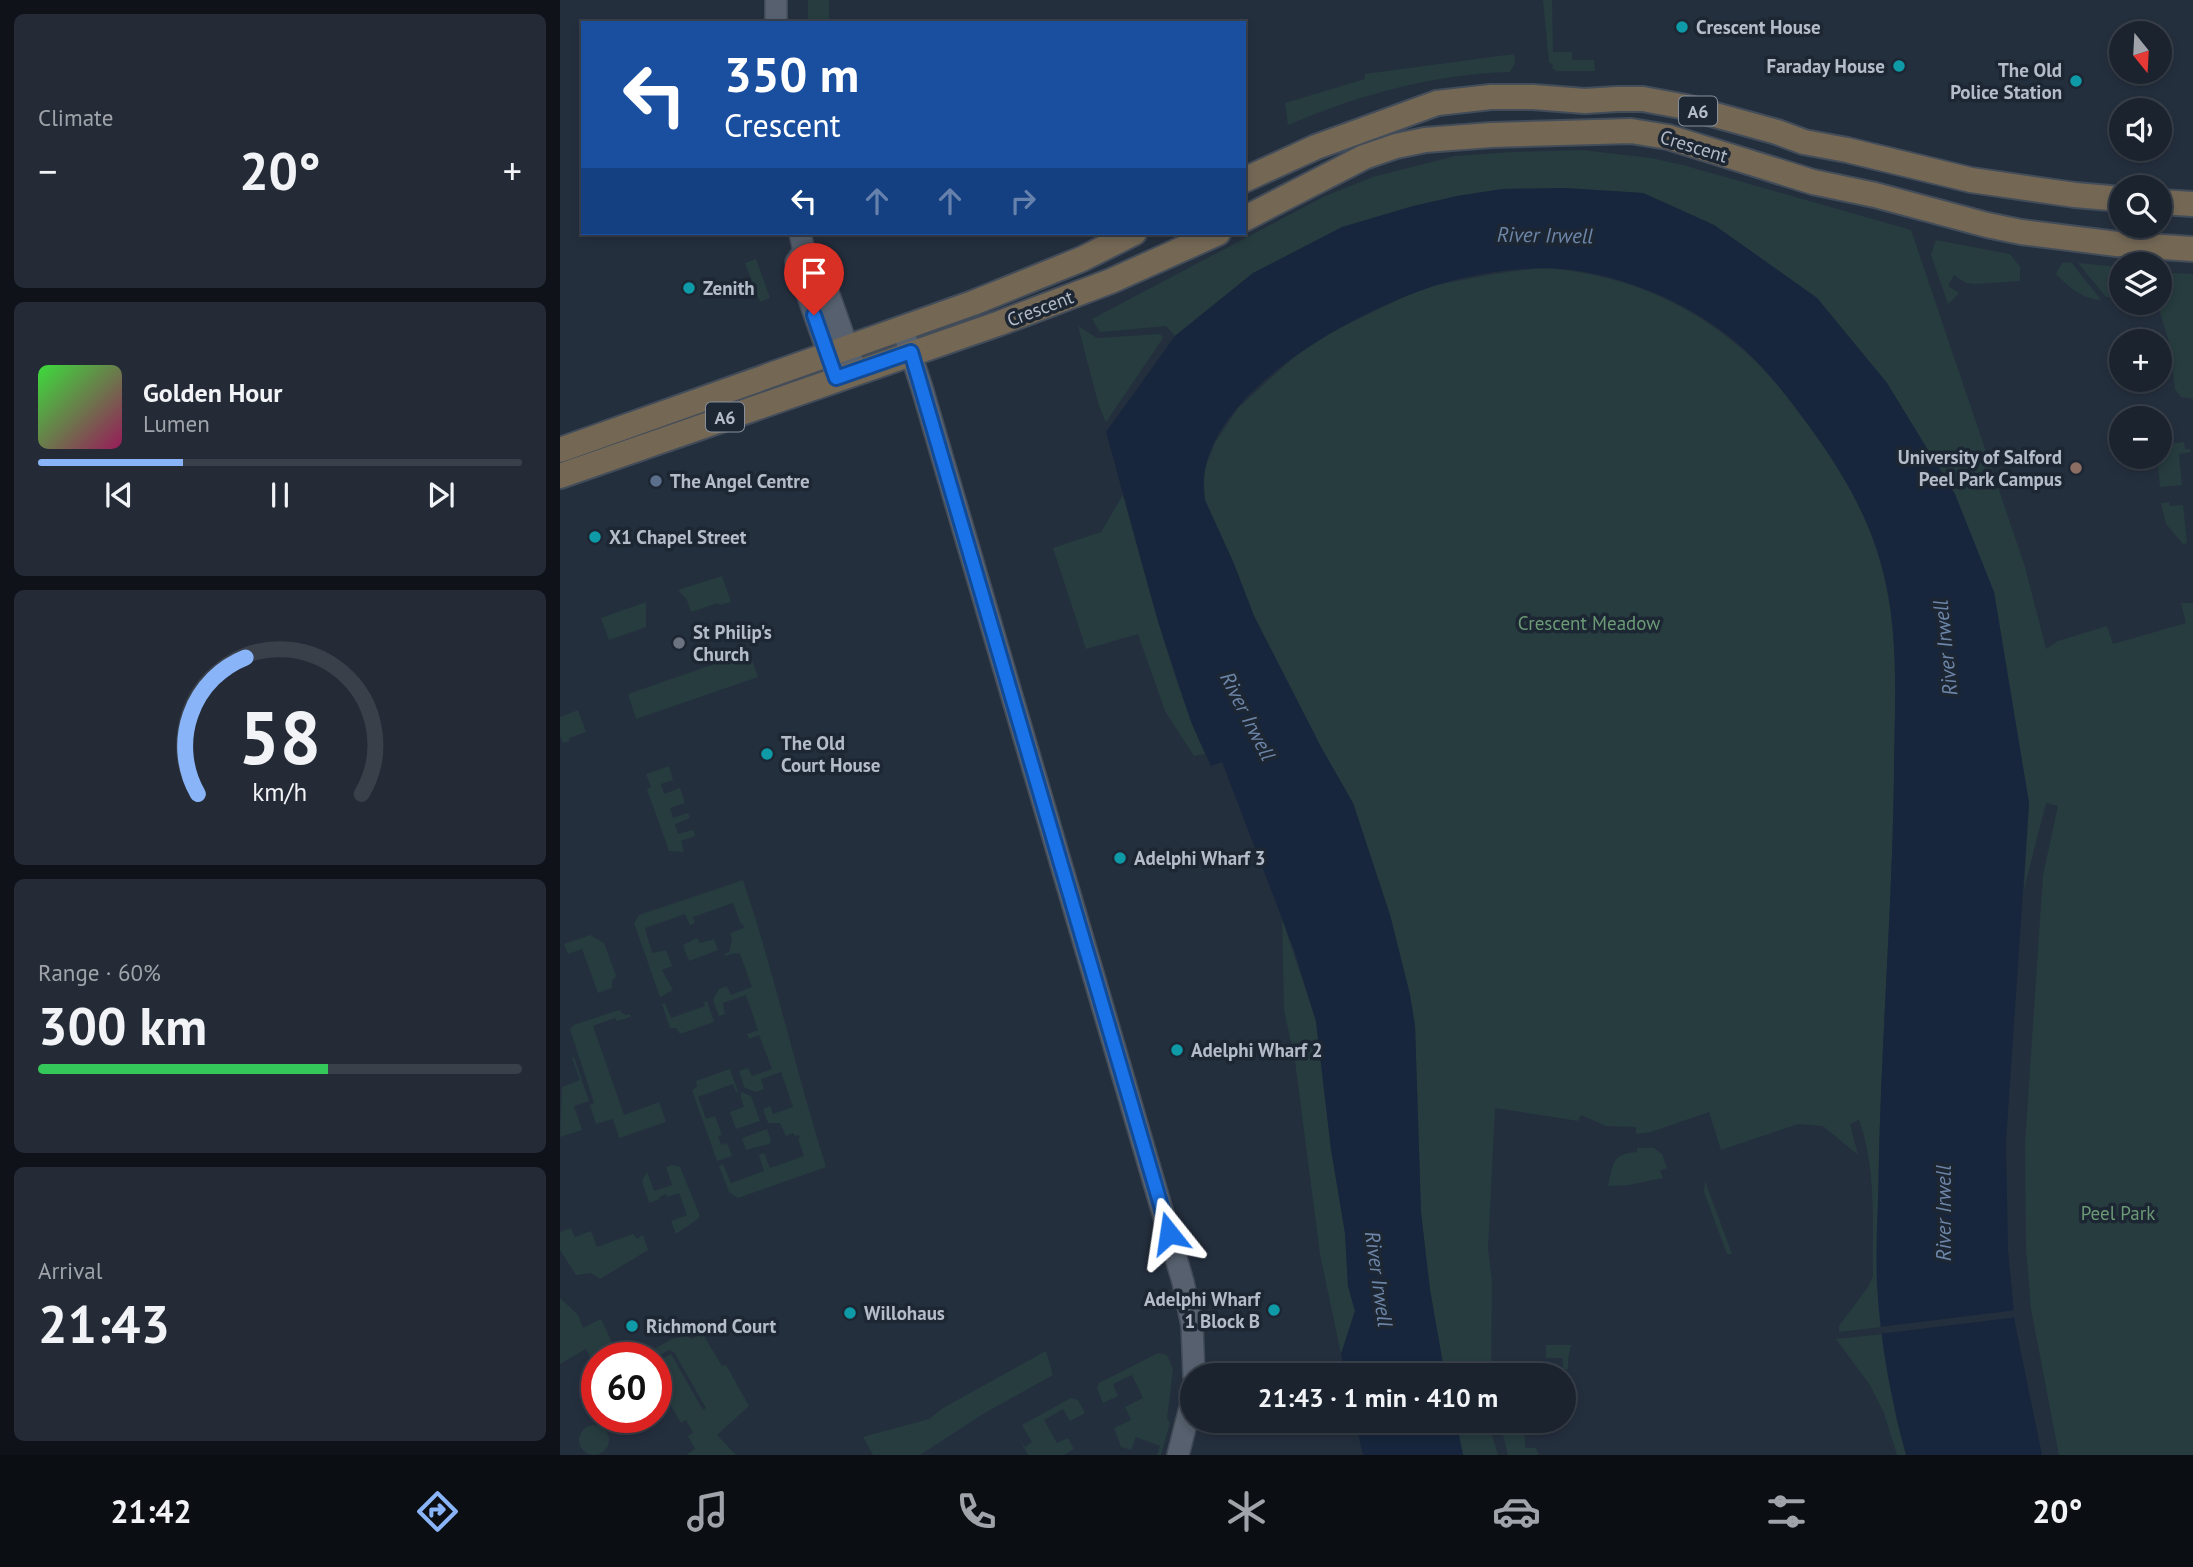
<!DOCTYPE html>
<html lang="en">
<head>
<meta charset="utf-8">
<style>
  body { margin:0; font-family:"PT Sans",sans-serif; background:#242b36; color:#f1f3f6; height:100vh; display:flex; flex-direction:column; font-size:26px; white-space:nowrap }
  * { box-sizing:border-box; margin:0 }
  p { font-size:23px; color:#a0a4aa }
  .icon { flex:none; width:38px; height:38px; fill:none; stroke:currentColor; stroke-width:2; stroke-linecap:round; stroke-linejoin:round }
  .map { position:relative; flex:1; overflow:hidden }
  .details { display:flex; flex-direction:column; gap:14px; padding:14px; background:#0f1319; width:560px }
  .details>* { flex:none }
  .hud { position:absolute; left:21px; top:21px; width:665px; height:214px; border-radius:0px; box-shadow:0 4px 10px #0003,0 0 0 2px #39404a; background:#1a4fa0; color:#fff; overflow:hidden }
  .needle { width:46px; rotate:162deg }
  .buttons { position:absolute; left:1549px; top:21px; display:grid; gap:14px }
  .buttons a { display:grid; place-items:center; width:63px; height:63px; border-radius:50%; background:#1b232e; box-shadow:0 4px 10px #0003,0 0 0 2px #39404a; font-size:35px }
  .speed { position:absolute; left:21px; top:1342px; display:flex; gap:14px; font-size:35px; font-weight:700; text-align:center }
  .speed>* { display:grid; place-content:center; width:91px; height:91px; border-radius:50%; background:#1b232e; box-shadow:0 4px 10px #0003,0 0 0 2px #39404a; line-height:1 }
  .speed .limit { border:10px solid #d22; background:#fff; color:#111 }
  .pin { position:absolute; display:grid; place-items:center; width:60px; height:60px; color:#fff; margin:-72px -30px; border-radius:50% 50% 50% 0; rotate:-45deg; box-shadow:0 0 7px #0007 }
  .pin .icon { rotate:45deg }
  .me { position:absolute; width:77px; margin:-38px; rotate:345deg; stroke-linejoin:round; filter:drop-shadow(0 0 5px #0008) }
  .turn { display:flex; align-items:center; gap:24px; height:147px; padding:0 28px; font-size:32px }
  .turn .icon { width:91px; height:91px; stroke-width:2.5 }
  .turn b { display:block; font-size:49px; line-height:60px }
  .lanes { display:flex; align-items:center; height:66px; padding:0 28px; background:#0003; justify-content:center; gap:35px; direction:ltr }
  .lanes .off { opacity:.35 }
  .big { font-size:52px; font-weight:600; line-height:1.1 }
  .details .card { flex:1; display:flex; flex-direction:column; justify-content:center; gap:10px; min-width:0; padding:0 24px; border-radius:10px; background:#242b36 }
  .details .dial { align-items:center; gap:0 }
  .dial svg { height:182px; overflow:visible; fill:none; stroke:#39404a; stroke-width:7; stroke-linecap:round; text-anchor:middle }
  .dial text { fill:#f1f3f6; stroke:none }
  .song { display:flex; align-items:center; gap:21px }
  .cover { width:84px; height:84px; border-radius:10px; background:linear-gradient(135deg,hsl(120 70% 55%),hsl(330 70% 35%)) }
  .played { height:7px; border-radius:4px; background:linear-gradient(90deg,#8ab4f8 30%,#39404a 30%) }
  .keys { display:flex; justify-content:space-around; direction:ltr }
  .heat { display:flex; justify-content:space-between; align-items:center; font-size:38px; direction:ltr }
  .charge { height:10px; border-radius:5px; background:linear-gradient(90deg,#34c759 60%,#39404a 0) }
  .trip { position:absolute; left:620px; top:1363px; width:396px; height:70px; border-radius:35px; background:#1b232e; box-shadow:0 4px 10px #0003,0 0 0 2px #39404a; font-weight:600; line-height:70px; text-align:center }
  .dock { display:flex; height:112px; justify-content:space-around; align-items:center; background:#0b0e12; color:#a0a4aa }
  .dock .icon { width:49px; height:49px }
  .dock .active { color:#8ab4f8 }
  .dock b { font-size:32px; color:#f1f3f6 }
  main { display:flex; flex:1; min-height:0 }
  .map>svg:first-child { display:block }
  .green { fill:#263c3f }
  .water { fill:#17263c }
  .pier { fill:#242f3e }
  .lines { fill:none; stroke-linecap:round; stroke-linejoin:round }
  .major-casing { stroke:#414a57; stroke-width:24 }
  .highway-casing { stroke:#434c59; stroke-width:28 }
  .major { stroke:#56606e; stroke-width:21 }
  .highway { stroke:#746855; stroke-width:24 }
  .route-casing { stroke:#114b97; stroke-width:18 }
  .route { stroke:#1a73e8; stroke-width:12 }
  .culture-dot { fill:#0f9aa8; stroke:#1d2633; stroke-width:2.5 }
  .education-dot { fill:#8d6e63; stroke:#1d2633; stroke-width:2.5 }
  .service-dot { fill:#5c6f8a; stroke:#1d2633; stroke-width:2.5 }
  .worship-dot { fill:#6b7280; stroke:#1d2633; stroke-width:2.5 }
  .labels { text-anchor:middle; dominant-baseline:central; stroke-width:7; stroke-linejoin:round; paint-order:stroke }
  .shield { fill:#1d2633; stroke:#878f9c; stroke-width:2 }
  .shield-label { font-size:18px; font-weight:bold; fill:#b4bcc9 }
  .poi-label { font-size:19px; font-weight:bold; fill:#b4bcc9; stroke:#1d2633; text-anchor:start }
  .street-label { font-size:19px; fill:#b4bcc9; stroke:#1d2633 }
  .park-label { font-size:19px; fill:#6b9a76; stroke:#1d2633 }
  .water-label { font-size:21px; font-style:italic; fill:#6d86a8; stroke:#1d2633 }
</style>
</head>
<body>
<main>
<section class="details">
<div class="card"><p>Climate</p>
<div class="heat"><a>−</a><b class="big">20°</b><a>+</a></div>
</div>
<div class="card">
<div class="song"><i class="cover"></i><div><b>Golden Hour</b><p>Lumen</p></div></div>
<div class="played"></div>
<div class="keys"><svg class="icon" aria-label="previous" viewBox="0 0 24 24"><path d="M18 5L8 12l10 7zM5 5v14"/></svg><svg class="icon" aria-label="pause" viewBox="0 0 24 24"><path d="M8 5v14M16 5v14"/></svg><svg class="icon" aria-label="next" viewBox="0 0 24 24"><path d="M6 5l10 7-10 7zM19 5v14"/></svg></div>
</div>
<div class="card dial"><svg viewBox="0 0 100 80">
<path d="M14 69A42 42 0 1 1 86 69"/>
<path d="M14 69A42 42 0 0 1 35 9" stroke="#8ab4f8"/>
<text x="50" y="56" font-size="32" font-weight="700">58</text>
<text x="50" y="72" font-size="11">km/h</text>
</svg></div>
<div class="card"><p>Range · 60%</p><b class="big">300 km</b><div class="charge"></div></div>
<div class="card"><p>Arrival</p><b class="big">21:43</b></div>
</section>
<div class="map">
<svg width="1633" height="1455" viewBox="0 0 1633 1455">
  <rect width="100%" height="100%" fill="#242f3e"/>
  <!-- green -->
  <g class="green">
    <rect x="248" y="0" width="21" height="23"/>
    <polygon points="983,0 992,0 993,52 1012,52 1012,60 1034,60 1035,71 996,71 992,68 993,65 989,62"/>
    <path d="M 954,54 L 955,63 L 950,72 C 874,74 798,95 728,125 L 725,103 L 805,79 L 805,74 Z"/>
    <polygon points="1022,150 1091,158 1123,165 1351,230 1465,567 1486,649 1498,641 1547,626 1553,644 1626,623 1621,603 1633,603 1633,1455 1499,1455 1471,1309 1466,1248 1465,1144 1483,875 1498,806 1486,803 1464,889 1469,803 1434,592 1327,383 1257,298 1154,225 1083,193 1004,188 943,189 897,196 693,273 615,336 606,326 540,332 532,319 763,197 813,177 895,156 953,152"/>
    <polygon points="1376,240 1450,254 1460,267 1460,281 1414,284 1406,283 1394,275 1388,286 1399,293 1388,304 1371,255"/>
    <polygon points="196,259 210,298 200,302 185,263"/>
    <path d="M 1511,262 L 1541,300 C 1522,299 1509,287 1496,274 L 1502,263 Z"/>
    <polygon points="1518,263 1561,267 1561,280 1556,278 1549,297 1546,297"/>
    <path d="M 980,268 C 1078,273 1167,319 1227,397 C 1266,448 1304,501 1321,565 C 1340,632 1335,701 1334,770 C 1333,899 1322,1029 1319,1158 C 1318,1215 1316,1271 1322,1327 L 1279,1332 L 1279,1326 L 1308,1287 L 1313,1276 C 1312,1224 1317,1169 1299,1120 L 1290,1124 L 1298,1155 L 1263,1126 L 1238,1124 L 1161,1150 L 1149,1112 L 1091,1132 L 1076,1134 L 1076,1127 L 1046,1126 L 1021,1115 L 1018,1121 L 935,1108 L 928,1248 L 932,1282 L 931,1375 L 885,1376 L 870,1290 L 861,1213 L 855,1026 L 850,995 L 830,915 L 793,803 L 762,749 L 694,616 L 674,564 L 645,500 L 644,479 L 646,466 L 655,443 L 678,408 L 734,357 L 765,335 L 846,296 L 872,286 L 933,274 Z"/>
    <polygon points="1613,273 1633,274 1633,399 1621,397 1615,389 1610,345 1597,303 1600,303 1600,298"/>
    <polygon points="518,326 537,338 600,334 603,338 546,422 539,406"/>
    <path d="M 1624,442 L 1625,449 L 1630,449 L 1631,452 L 1619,454 L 1622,485 L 1600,487 C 1600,476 1593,449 1606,444 C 1611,443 1618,443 1624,442 Z"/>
    <path d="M 563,495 C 587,582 609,671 645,754 L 634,756 L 605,711 L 578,634 L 526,649 L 493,548 L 541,532 Z"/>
    <polygon points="1609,502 1610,506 1623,505 1627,543 1623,544 1606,524 1601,503"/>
    <polygon points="162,576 171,602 159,605 158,603 131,612 127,600 118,590"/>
    <polygon points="86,602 86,627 49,640 41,618"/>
    <polygon points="189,652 198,677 76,719 68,694"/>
    <polygon points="18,710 26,732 9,738 10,741 3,743 0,736 0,717"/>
    <polygon points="109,766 113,780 101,784 104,794 120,788 125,803 110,808 113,818 128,813 130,818 115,824 118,834 133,830 135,836 121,841 124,852 109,851 87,789 91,787 86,774"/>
    <path d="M 183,880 C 215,975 236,1072 266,1167 L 178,1198 L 169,1192 L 159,1166 L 163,1164 L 171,1183 L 204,1171 L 199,1155 L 204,1153 L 210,1168 L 244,1156 L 238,1139 L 240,1138 L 239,1135 L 235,1136 L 233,1133 L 226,1136 L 220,1123 L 208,1123 L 203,1109 L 210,1106 L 213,1114 L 233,1107 L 221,1072 L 201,1079 L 204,1089 L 195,1092 L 184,1087 L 179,1071 L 188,1068 L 192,1076 L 212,1069 L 199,1035 L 189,1039 L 187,1034 L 198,1030 L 186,995 L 163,1003 L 165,1014 L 159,1016 L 153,1000 L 159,989 L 167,986 L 171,995 L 192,987 L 180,954 L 175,953 L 165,956 L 165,954 L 169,952 L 172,939 L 170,933 L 184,928 L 183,924 L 181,924 L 173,903 L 133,917 L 135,923 L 130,925 L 125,914 L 85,928 L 92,953 L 106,950 L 112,966 L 102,970 L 113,990 L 100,997 L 74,923 L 79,915 Z"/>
    <polygon points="722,919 756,1021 771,1149 785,1233 788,1286 795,1311 781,1354 760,1254 735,1061 724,1010"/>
    <polygon points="30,935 44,943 56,976 52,981 52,988 38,993 22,949 8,954 4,944"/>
    <polygon points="137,938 140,943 154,939 158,950 129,961 123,945"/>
    <polygon points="147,1001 154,1022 120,1034 116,1028 110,1028 102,1004 105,1003 111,1018 145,1006 144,1002"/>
    <polygon points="59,1010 65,1015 70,1014 71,1017 57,1021 55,1018 33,1026 64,1115 99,1102 106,1122 59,1138 53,1119 36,1124 30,1105 34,1103 10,1029 14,1025"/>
    <polygon points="14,1057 29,1101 14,1106 22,1130 0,1137 2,1087 20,1080 12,1058"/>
    <polygon points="170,1069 178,1092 176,1092 173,1084 138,1097 146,1119 155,1116 162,1135 158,1136 161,1145 167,1143 172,1156 157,1161 132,1090 137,1087 136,1081"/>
    <polygon points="182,1092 191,1096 200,1121 176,1129 170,1112 184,1107 180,1095"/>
    <polygon points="207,1129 211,1141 209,1144 186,1150 182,1138"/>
    <path d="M 1077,1148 L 1094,1148 L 1102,1154 L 1107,1168 L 1100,1171 L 1103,1178 L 1068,1185 L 1048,1186 C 1054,1163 1051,1154 1077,1152 Z"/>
    <polygon points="112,1165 120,1167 140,1216 138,1219 116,1234 111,1221 127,1215 119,1193 107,1197 106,1194 99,1197 100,1199 89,1203 82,1181 87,1172 94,1191 112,1185 106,1167"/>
    <polygon points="1145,1181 1172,1254 1167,1254 1144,1192"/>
    <polygon points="11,1228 15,1237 31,1231 37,1247 73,1234 77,1239 83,1235 88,1250 40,1279 31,1273 16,1275 0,1250 0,1232"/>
    <polygon points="0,1298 18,1315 23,1328 41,1319 59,1358 37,1358 37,1370 26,1349 0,1364"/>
    <polygon points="142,1333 162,1366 166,1365 189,1406 157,1435 176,1455 126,1455 135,1449 128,1436 133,1433 126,1420 121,1423 96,1380 96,1363 111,1354 143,1410 146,1408 114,1352 109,1350 95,1358 78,1358 112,1339 127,1335 132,1339"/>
    <polygon points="1323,1334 1336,1417 1346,1455 1337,1455 1324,1413 1310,1385 1276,1339"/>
    <polygon points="986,1345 1011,1345 1008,1359 1008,1369 1003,1369 1003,1358 986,1358"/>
    <polygon points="486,1351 493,1375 423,1414 360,1455 313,1455 303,1437 369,1419 383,1408"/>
    <polygon points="598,1353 607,1355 613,1369 607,1418 610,1423 601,1455 597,1455 600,1446 576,1437 571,1450 561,1447 554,1428 571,1420 565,1407 583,1398 572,1375 553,1384 558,1396 543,1403 537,1388 539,1383"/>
    <polygon points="511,1398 518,1400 525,1413 510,1421 503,1409 484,1420 497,1443 508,1438 514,1449 504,1455 468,1455 459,1439 465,1447 472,1442 462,1425"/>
    <polygon points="896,1421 932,1421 932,1435 938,1455 903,1455"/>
    <circle cx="34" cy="1440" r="15"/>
    <polygon points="942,1431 962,1432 965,1437 965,1448 976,1448 979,1455 948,1455"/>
  </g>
  <!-- water -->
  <g class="water">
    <path d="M 1004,188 L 1083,193 L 1154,225 L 1257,298 L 1327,383 L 1395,494 L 1434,592 L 1469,803 L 1446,1142 L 1448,1249 L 1455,1323 L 1482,1455 L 1346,1455 C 1331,1400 1320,1341 1317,1284 C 1315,1242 1319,1198 1319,1156 C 1322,1031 1332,906 1334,781 C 1334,709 1341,634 1321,563 C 1306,510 1277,463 1244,419 C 1226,395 1207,370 1185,350 C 1138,307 1075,279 1013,270 C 971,264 908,274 868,288 C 792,313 627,402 645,500 L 674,564 L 694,616 L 762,749 L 793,803 L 830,915 L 850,995 L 855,1026 L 861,1213 L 870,1290 L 885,1375 L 786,1375 L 781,1354 L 795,1311 L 788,1286 L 785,1233 L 771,1149 L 756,1021 L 734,950 L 662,762 L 651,766 L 631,722 L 598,621 L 546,432 L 615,336 L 693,273 L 782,227 L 853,206 L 897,196 L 943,189 Z"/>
    <polygon points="795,1421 896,1421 903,1455 803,1455"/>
  </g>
  <!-- pier -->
  <polygon class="pier" points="1457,1310 1458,1317 1319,1334 1319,1327"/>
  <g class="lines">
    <!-- major casing -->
    <g class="major-casing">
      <g id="major">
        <polyline points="216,23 216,0"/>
        <polyline points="240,233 244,251 257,261 293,363"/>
        <polyline points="244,251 236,262 274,370"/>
        <polyline points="342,327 362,388 623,1282 632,1325 634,1376"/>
        <polyline points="618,1455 632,1400"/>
      </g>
    </g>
    <!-- highway casing -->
    <g class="highway-casing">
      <g id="highway">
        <polyline points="684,180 756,147 877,103 931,97 973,97 1025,101 1057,99 1083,99 1126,107 1217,132 1244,142 1287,150 1411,180 1515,195 1561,199"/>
        <polyline points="1600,202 1633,204"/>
        <polyline points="684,219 804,157 836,146 865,140 931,135 1071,131 1108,137 1253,182 1315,195 1427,225 1461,232 1557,244 1633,249"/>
        <polyline points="0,450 413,303 522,259 574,233"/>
        <polyline points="0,476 440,323 551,281 658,233"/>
      </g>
    </g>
    <!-- major -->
    <use href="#major" class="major"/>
    <!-- highway -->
    <use href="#highway" class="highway"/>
  </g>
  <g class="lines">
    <!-- route casing -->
    <g class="route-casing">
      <polyline id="route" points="254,315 276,378 351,352 609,1233"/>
    </g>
    <!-- route -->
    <use href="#route" class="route"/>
  </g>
  <!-- markers -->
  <g class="culture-dot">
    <circle cx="1122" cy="27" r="7"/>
    <circle cx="1339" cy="66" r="7"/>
    <circle cx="1516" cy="81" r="7"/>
    <circle cx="129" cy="288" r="7"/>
    <circle cx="35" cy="537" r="7"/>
    <circle cx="207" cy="754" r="7"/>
    <circle cx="560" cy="858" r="7"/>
    <circle cx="617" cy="1050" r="7"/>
    <circle cx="714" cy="1310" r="7"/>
    <circle cx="290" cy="1313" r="7"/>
    <circle cx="72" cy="1326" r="7"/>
  </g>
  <circle class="education-dot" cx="1516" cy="468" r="7"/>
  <circle class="service-dot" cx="96" cy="481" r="7"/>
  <circle class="worship-dot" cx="119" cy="643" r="7"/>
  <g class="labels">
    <!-- shield labels -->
    <g class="shield">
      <rect x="1119" y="96.5" width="38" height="29" rx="5"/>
      <rect x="146" y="402.5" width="38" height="29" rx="5"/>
    </g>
    <g class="shield-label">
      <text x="1138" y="111">A6</text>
      <text x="165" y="417">A6</text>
    </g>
    <!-- poi labels -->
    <g class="poi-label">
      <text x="1136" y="27">Crescent House</text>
      <text x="1325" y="66" text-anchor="end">Faraday House</text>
      <text x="1502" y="70" text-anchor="end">The Old<tspan x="1502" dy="22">Police Station</tspan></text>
      <text x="143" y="288">Zenith</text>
      <text x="1502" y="457" text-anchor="end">University of Salford<tspan x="1502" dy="22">Peel Park Campus</tspan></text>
      <text x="110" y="481">The Angel Centre</text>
      <text x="49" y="537">X1 Chapel Street</text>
      <text x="133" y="632">St Philip's<tspan x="133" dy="22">Church</tspan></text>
      <text x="221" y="743">The Old<tspan x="221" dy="22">Court House</tspan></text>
      <text x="574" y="858">Adelphi Wharf 3</text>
      <text x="631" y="1050">Adelphi Wharf 2</text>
      <text x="700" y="1299" text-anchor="end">Adelphi Wharf<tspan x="700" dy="22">1 Block B</tspan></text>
      <text x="304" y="1313">Willohaus</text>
      <text x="86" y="1326">Richmond Court</text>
    </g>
    <!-- street labels -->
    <g class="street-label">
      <text transform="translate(1134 146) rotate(17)">Crescent</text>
      <text transform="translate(480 308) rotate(-21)">Crescent</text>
    </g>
    <!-- park labels -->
    <g class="park-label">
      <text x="1029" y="623">Crescent Meadow</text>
      <text x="1558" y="1213">Peel Park</text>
    </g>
    <!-- water labels -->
    <g class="water-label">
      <text transform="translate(985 235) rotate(1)">River Irwell</text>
      <text transform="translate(1385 648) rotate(-96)">River Irwell</text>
      <text transform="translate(688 716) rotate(63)">River Irwell</text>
      <text transform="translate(1383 1213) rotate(-90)">River Irwell</text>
      <text transform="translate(819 1279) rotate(82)">River Irwell</text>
    </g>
  </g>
</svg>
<div class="buttons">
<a><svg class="needle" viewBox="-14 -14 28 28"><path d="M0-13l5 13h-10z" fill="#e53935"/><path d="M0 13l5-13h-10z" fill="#a0a4aa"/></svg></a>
<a><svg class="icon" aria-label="sound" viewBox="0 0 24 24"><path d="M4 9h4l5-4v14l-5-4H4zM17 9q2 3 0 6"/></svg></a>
<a><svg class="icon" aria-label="search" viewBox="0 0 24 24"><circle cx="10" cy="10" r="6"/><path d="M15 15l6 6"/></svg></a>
<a><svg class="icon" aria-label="layers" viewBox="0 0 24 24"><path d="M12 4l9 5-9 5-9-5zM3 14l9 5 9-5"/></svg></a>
<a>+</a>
<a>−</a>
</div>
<div class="speed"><div class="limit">60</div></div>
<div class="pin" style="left:254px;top:315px;background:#d93025"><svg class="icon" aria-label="arrive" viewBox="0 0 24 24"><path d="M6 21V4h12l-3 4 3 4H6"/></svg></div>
<svg class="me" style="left:609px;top:1233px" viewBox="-20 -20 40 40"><path d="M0-17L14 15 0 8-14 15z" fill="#1a73e8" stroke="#fff" stroke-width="4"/></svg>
<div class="trip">21:43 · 1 min · 410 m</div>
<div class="hud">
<div class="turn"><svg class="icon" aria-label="left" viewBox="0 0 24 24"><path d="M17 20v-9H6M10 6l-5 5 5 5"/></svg><div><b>350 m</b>Crescent</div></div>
<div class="lanes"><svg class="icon" aria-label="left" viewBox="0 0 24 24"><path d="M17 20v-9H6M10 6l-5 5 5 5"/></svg><svg class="icon off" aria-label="ahead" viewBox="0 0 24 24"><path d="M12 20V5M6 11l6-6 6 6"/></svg><svg class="icon off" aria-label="ahead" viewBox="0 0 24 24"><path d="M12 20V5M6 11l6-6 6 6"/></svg><svg class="icon off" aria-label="right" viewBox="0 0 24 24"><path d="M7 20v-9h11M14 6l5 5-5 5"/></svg></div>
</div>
</div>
</main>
<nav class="dock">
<b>21:42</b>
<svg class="icon active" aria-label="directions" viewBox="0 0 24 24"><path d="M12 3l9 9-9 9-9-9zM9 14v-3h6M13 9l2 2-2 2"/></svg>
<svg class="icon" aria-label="music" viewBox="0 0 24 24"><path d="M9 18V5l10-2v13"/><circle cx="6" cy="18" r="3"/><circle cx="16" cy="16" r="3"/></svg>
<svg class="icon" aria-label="phone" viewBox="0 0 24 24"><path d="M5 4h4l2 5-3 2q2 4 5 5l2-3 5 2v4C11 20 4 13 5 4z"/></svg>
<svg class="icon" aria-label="climate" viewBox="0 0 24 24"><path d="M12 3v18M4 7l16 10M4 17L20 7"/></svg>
<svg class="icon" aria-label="car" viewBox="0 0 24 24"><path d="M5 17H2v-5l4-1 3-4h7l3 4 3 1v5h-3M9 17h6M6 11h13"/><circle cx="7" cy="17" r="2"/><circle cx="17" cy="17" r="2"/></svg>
<svg class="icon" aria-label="filters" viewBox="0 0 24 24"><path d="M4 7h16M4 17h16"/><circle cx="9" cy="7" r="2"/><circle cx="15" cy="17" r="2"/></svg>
<b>20°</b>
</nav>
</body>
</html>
